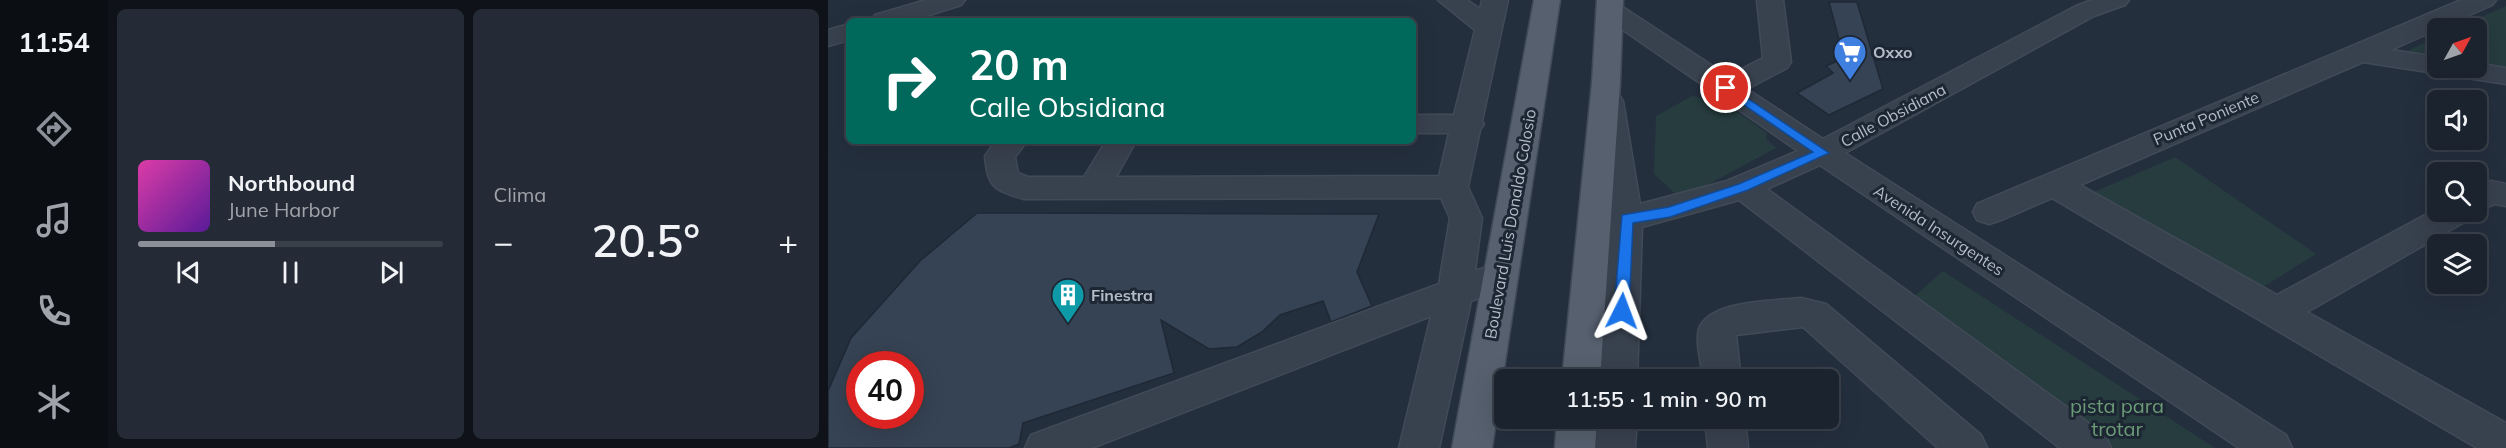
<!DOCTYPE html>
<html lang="es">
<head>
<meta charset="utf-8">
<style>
  body { margin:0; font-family:Mulish,sans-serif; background:#242b36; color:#f1f3f6; height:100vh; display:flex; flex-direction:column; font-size:22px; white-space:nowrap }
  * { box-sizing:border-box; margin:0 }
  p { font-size:20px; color:#a0a4aa }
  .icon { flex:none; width:33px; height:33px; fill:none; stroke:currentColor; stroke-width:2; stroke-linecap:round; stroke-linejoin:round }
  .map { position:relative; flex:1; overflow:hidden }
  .side { display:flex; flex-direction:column; gap:9px; padding:9px; background:#0f1319; width:720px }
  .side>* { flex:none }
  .top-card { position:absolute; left:18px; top:18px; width:570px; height:126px; border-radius:9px; box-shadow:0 6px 24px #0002,0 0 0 2px #39404a; background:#00695c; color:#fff; overflow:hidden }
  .needle { width:39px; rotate:50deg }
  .tools { position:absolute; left:1599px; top:18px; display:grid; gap:12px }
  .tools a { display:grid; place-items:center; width:60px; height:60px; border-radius:9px; background:#1b232e; box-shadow:0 6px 24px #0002,0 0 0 2px #39404a; font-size:30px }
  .speed { position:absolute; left:18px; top:351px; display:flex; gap:12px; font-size:30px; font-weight:700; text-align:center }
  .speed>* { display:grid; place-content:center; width:78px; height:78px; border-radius:50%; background:#1b232e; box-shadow:0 6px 24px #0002,0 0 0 2px #39404a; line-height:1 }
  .speed .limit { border:9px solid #d22; background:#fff; color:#111 }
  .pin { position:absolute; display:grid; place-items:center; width:51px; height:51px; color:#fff; margin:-26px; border:3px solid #fff; border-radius:50%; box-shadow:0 2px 6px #0007 }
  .me { position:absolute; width:66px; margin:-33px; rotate:3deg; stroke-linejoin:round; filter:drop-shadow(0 0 4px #0008) }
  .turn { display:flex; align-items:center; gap:21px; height:126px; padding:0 24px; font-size:27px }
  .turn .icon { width:78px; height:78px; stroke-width:2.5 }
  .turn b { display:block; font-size:42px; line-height:51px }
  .big { font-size:45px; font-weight:600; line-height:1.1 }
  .side .widget { flex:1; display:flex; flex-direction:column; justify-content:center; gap:9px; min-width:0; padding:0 21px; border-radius:9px; background:#242b36 }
  .song { display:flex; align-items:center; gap:18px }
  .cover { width:72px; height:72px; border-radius:9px; background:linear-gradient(135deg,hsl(320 70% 55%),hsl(270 70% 35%)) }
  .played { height:6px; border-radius:3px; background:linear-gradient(90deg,#8c9099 45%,#39404a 45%) }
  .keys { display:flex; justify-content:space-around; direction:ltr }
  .heat { display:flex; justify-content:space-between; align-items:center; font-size:33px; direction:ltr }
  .side .tiles { flex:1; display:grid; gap:9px; grid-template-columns:repeat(2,1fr) }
  .trip { position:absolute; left:666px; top:369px; width:345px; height:60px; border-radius:9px; background:#1b232e; box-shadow:0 6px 24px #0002,0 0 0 2px #39404a; font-weight:600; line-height:60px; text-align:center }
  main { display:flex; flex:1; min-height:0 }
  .tab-bar { display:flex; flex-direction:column; width:108px; justify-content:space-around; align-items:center; background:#0b0e12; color:#a0a4aa }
  .tab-bar .icon { width:42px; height:42px }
  .tab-bar .active { color:#8c9099 }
  .tab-bar b { font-size:27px; color:#f1f3f6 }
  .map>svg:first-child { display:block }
  .green { fill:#263c3f }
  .building { fill:#364354; stroke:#1f2835; stroke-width:1.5; fill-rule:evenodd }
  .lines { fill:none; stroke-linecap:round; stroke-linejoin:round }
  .minor-casing { stroke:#414a57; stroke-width:3 }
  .major-casing { stroke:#414a57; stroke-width:3 }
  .minor { fill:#38414e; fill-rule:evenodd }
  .major { fill:#56606e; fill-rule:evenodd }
  .route { fill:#1a73e8; stroke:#114b97; stroke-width:1.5 }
  .labels { text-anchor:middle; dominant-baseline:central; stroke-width:6; stroke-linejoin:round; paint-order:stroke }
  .poi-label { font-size:16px; font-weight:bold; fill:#b4bcc9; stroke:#1d2633; text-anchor:start }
  .street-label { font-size:16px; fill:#b4bcc9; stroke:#1d2633 }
  .near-park-label { font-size:20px; fill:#6b9a76; stroke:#1d2633 }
</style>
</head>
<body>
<main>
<nav class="tab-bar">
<b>11:54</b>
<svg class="icon active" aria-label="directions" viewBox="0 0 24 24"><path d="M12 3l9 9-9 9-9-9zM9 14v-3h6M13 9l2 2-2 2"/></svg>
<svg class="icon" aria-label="music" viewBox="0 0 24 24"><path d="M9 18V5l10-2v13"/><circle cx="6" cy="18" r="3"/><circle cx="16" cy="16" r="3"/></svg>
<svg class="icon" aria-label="phone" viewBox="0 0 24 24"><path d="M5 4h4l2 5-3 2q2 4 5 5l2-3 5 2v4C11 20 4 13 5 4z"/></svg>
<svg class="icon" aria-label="climate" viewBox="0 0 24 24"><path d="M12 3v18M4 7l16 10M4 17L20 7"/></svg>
</nav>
<section class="side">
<div class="tiles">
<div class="widget">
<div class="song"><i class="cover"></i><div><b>Northbound</b><p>June Harbor</p></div></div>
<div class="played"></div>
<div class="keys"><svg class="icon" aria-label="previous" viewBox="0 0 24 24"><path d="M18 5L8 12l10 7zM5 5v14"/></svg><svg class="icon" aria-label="pause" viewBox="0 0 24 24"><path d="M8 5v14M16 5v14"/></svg><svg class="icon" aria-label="next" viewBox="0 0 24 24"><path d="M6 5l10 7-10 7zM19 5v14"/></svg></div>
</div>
<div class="widget"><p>Clima</p>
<div class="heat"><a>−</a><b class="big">20.5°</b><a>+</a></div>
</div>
</div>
</section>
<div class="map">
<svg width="1678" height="448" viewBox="0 0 1678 448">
  <rect width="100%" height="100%" fill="#242f3e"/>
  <!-- green -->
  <g class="green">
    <polygon points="1678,6 1678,69 1649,65 1648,28 1629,28"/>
    <polygon points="1609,37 1609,59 1573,54"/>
    <polygon points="864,96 895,102 939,133 938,139 948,148 853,199 826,174 828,116"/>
    <polygon points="1347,157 1488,254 1435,287 1266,192"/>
    <polygon points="1115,271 1387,448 1285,448 1081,301"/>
  </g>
  <!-- building -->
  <g class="building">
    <polygon points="1001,2 1029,2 1055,89 1001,115 969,93 1005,73 998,66 1016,58"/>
    <path d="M 149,213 L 551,214 L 529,272 L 544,306 L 503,322 L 495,301 L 452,315 L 434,332 L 409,347 L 381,349 L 333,320 L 346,373 L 195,423 L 191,444 L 181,448 L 0,448 L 0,391 L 23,338 L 92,261 ZM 32,364 L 82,364 L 82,416 L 32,416 Z"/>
  </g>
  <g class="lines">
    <!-- minor casing -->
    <g class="minor-casing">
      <g id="minor">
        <polygon points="98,0 137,0 133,5 83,21 43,21 47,15"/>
        <path d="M 610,0 L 639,0 L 652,9 L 654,0 L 680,0 L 654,121 L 656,124 L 652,130 L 640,187 L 654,218 L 647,271 L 673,262 L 685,266 L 690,275 L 685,284 L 643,301 L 611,448 L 571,448 L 603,316 L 264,448 L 197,448 L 203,435 L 611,284 L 622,218 L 613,198 L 196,199 C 166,190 160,188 157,156 L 168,141 L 199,141 L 187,157 L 190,173 L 200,177 L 256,177 L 278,141 L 308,141 L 288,177 L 611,176 L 621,133 L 585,133 L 585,115 L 626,115 L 647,30 Z"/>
        <polygon points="929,0 955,0 963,62 959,68 919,89 995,139 1248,6 1264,0 1301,0 1297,5 1266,16 1017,153 1458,435 1464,448 1411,448 992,165 939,189 1277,435 1283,448 1232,448 911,200 814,227 809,380 771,380 782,219 767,101 771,95 781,92 791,95 795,101 812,204 899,181 970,151 772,14 768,9 772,4 781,1 790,4 900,76 935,58"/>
        <polygon points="1633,0 1668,0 1664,5 1563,50 1610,57 1610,68 1648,68 1648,63 1678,68 1678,84 1535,62 1252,185 1449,295 1610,208 1610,212 1644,212 1640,220 1479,312 1678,423 1678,448 1649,448 1224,198 1173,220 1161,224 1149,220 1145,212 1149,204"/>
        <polygon points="21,24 21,40 0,46 0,30"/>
        <polygon points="1663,181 1678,184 1678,206 1667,204 1648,211 1648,186"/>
        <path d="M 973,298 L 998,304 L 1153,435 L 1159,448 L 1110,448 L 975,327 L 908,335 L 913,380 L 875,380 C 874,365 867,342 871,329 C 880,300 947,301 973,298 Z"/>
        <polygon points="769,418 809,418 807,448 767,448"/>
        <polygon points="877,418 917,418 920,448 880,448"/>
      </g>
    </g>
    <!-- major casing -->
    <g class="major-casing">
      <g id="major">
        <polygon points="706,0 732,0 664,448 624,448"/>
        <polygon points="769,0 795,0 792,83 772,380 734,380 764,83"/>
        <polygon points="729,418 769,418 767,448 727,448"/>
      </g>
    </g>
    <!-- minor -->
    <use href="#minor" class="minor"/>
    <!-- major -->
    <use href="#major" class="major"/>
  </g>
  <!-- route -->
  <polygon class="route" points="898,84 1001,153 920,190 842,217 805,223 801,311 799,315 789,315 786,311 794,215 841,207 911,184 985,152 894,90 892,88"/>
  <!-- icons -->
  <defs>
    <g id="supermarket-pin" transform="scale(1.725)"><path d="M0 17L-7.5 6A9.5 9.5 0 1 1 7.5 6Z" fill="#3f7fe0" stroke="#1d2633"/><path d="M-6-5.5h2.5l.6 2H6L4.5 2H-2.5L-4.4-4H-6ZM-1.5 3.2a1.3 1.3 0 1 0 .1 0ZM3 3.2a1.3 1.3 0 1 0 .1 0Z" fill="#fff"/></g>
    <g id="building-pin" transform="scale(1.725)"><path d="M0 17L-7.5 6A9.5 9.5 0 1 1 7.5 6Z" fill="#0f9aa8" stroke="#1d2633"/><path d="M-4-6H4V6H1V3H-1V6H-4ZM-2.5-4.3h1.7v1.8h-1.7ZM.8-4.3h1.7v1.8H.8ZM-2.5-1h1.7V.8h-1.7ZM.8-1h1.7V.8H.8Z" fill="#fff"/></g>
  </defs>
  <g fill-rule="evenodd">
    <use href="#supermarket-pin" x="1022" y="52"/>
    <use href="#building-pin" x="240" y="295"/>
  </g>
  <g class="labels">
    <!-- poi labels -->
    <g class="poi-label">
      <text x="1045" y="52">Oxxo</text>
      <text x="263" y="295">Finestra</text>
    </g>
    <!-- street labels -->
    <g class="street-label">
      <text transform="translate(1065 115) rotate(-28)">Calle Obsidiana</text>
      <text transform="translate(1378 118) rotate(-23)">Punta Poniente</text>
      <text transform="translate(682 224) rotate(-80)">Boulevard Luis Donaldo Colosio</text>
      <text transform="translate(1111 230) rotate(33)">Avenida Insurgentes</text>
    </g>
    <!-- near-park labels -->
    <g class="near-park-label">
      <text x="1289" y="405">pista para<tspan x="1289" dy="23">trotar</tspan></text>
    </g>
  </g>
</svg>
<div class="tools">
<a><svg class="needle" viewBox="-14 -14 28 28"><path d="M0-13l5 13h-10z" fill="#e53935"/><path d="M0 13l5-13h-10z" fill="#a0a4aa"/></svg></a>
<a><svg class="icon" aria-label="sound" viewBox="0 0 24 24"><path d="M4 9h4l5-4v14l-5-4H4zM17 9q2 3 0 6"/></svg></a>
<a><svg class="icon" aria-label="search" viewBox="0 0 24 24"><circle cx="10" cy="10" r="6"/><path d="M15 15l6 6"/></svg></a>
<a><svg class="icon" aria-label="layers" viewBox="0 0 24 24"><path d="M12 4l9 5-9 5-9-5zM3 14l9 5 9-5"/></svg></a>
</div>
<div class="speed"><div class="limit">40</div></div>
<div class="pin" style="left:898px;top:88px;background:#d93025"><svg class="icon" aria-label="arrive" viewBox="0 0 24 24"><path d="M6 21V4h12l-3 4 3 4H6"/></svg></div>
<svg class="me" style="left:794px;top:311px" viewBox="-20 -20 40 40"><path d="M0-17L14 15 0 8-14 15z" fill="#1a73e8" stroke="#fff" stroke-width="4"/></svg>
<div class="trip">11:55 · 1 min · 90 m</div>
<div class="top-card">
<div class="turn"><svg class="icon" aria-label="right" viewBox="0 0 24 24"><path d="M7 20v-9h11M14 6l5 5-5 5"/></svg><div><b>20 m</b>Calle Obsidiana</div></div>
</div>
</div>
</main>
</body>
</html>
